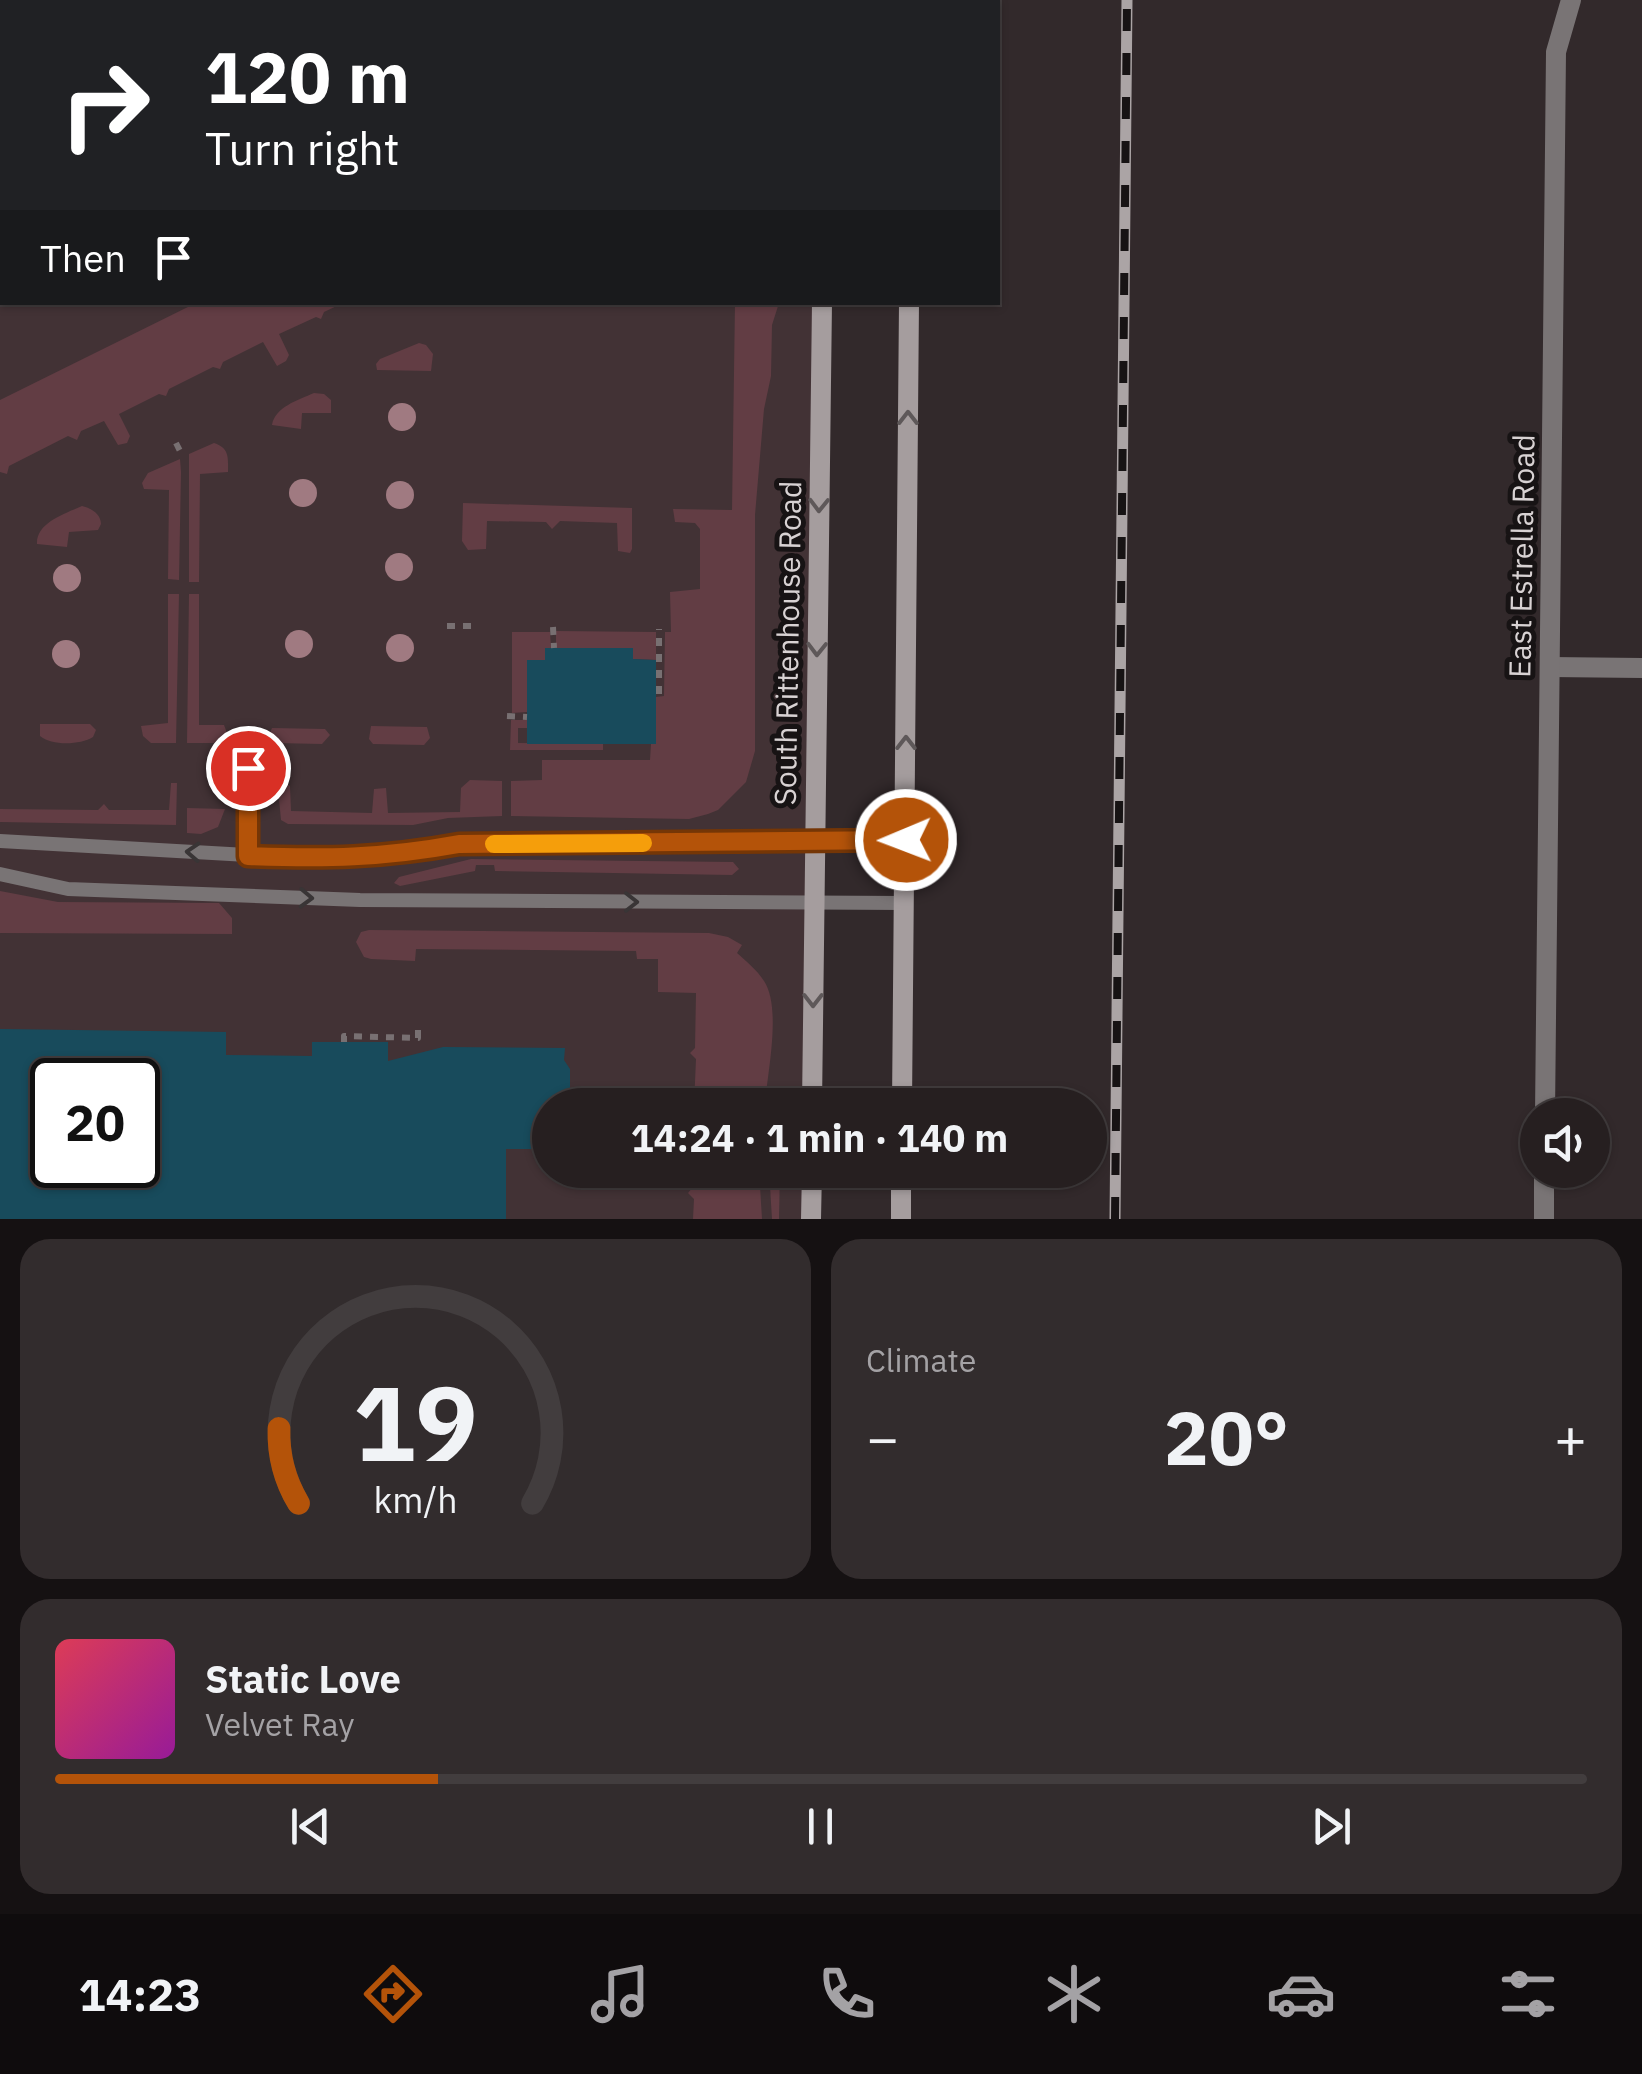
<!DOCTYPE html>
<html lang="en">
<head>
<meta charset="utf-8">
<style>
  body { margin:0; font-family:"IBM Plex Sans",sans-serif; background:#322c2d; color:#f1f3f6; height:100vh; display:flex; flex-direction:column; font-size:38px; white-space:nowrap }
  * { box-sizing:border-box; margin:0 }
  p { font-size:32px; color:#a4a2a5 }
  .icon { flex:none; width:55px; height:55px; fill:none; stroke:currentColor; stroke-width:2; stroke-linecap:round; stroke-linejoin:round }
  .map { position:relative; height:1219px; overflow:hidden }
  .side { display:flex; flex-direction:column; gap:20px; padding:20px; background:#151112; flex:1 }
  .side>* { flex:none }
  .guide { position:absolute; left:0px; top:0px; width:1000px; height:305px; box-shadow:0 2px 8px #0004,0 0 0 2px #423d3e; background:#202124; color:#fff; overflow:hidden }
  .fabs { position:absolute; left:1520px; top:1098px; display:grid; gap:20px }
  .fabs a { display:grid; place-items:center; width:90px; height:90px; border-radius:50%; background:#261f20; box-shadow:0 2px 8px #0004,0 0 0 2px #423d3e; font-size:50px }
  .speed { position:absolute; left:30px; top:1058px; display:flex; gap:20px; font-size:50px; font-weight:700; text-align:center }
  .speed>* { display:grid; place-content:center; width:130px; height:130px; border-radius:50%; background:#261f20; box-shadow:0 2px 8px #0004,0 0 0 2px #423d3e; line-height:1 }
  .speed .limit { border:5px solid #111; border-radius:15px; background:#fff; color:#111 }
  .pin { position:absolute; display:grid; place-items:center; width:85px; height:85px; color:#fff; margin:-42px; border:5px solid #fff; border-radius:50%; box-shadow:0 2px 10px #0007 }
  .me { position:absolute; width:110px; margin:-55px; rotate:269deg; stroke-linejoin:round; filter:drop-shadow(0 0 8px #0008) }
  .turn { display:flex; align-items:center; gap:35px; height:210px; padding:0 40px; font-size:45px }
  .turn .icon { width:130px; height:130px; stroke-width:2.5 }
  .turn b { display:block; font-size:70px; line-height:85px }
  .then { display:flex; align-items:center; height:95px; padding:0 40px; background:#0003; gap:20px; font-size:38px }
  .big { font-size:75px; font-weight:700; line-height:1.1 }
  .side .tile { flex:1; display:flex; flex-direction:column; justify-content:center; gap:15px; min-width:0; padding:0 35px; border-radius:30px; background:#322c2d }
  .side .dial { align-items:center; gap:0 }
  .dial svg { height:260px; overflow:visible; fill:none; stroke:#423d3e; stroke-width:7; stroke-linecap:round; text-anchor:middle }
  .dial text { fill:#f1f3f6; stroke:none }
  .song { display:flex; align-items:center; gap:30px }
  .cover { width:120px; height:120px; border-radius:15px; background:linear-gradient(135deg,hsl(350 70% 55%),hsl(300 70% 35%)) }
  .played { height:10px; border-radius:5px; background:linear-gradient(90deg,#b45309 25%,#423d3e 25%) }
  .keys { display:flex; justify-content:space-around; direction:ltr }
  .heat { display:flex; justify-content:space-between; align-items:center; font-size:55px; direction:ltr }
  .side .tiles { flex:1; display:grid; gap:20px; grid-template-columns:1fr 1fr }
  .tile:last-child { grid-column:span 2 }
  .trip { position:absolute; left:532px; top:1088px; width:575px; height:100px; border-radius:50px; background:#261f20; box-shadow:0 2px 8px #0004,0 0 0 2px #423d3e; font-weight:700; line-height:100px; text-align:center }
  .tabs { display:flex; height:160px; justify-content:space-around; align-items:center; background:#0f0c0d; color:#a4a2a5 }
  .tabs .icon { width:70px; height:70px }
  .tabs .selected { color:#b45309 }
  .tabs b { font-size:45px; color:#f1f3f6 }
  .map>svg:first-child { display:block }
  .built { fill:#423235; fill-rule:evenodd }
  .green { fill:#623d44 }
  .building { fill:#184b5c; fill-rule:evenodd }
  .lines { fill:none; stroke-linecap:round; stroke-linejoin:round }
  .path { stroke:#787072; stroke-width:6; stroke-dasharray:8 8; stroke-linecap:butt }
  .service { stroke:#797475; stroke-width:14 }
  .minor { stroke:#797475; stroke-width:20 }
  .secondary { stroke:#a59d9e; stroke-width:20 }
  .rail-casing { stroke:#aba4a5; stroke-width:11 }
  .rail { stroke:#171314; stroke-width:8; stroke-dasharray:22; stroke-linecap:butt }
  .tree { fill:#a07a81 }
  .oneway { stroke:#5e5859 }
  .oneway2 { stroke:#393536 }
  .route-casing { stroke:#753606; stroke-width:25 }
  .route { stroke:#b45309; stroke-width:18 }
  .slow { stroke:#f59e0b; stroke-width:18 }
  .labels { text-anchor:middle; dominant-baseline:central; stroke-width:10; stroke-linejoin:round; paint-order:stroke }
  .street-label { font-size:30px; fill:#d8d2d3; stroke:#171314 }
</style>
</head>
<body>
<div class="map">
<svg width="1642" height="1219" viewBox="0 0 1642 1219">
  <rect width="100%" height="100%" fill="#32292b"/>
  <!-- built -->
  <path class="built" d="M 0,0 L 767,0 L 2,2 L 2,302 L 822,303 L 812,1105 L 550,1105 L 550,1170 L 812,1170 L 811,1219 L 0,1219 ZM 52,1080 L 138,1080 L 138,1165 L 52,1165 Z"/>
  <!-- green -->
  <g class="green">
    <polygon points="198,302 343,303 324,312 321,319 316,317 279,334 289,355 286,361 277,366 263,342 223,362 220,369 213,367 169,389 166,396 159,394 119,414 130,436 127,443 118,445 104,421 81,431 77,440 68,436 9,466 7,474 0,472 0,400"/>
    <polygon points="735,303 779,303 772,325 771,376 764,409 755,515 755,751 746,782 718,810 708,814 689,819 511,816 511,781 542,780 542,760 650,760 651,744 656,744 656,697 664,696 665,632 671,632 670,592 700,589 700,529 695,523 675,522 673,509 732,510"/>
    <polygon points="419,343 426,345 433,354 431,371 377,370 376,364 380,359"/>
    <path d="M 314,393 L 324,394 L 331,400 L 331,413 L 302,413 L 301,429 L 272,425 C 275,407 298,400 314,393 Z"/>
    <path d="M 214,443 C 230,448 228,459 228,472 L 200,474 L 199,582 L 189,582 L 189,454 Z"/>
    <polygon points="180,459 181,472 179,580 168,579 169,490 144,489 142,483 148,473"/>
    <polygon points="463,503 632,508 632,549 630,553 618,551 617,523 560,521 552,529 546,522 487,521 486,549 468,550 462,541"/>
    <path d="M 82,506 C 91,508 101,514 101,524 L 98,530 L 69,532 L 67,547 L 37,544 C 36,523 64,514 82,506 Z"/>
    <polygon points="168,594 179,594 176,743 151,743 143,736 141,726 168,723"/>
    <polygon points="189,594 199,594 199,725 224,725 227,733 214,743 187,743"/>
    <polygon points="556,631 656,632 656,660 633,659 632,648 556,648"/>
    <polygon points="512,632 550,632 551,648 545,648 545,660 527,660 527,712 512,713"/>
    <polygon points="511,720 527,720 527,728 518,728 518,743 603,744 603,750 510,750"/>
    <path d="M 40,724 L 90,724 L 96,730 L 93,737 C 80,745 52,746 40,736 Z"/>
    <polygon points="371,726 427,727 430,738 424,745 373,744 369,739"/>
    <polygon points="272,728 325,729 330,735 322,744 275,743 268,737"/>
    <polygon points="470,780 502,781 502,816 448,818 413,825 288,824 281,820 279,799 268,798 272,790 286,784 290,786 291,811 372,813 374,789 386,788 388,813 460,812 461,788"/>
    <polygon points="171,783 177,783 176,825 0,822 0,809 98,810 104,804 109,810 169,810"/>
    <polygon points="187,808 225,809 218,827 201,834 187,833"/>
    <polygon points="471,859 733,862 739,869 732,875 495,871 494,865 476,865 475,871 400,886 394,883 399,877"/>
    <polygon points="0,891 58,902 219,903 232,918 232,934 0,933"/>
    <path d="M 369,930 L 709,933 L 728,937 L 742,945 L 737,953 C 746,961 757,970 764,981 C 782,1008 767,1074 765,1105 L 694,1105 L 696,1059 L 690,1053 L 695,1048 L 696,993 L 658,992 L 658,959 L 637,959 L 636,951 L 416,949 L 415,961 L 371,959 L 364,957 L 356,942 L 361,932 Z"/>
    <polygon points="694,1170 759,1170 762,1219 693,1219 694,1199 688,1193 693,1187"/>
    <polygon points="769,1170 780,1170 779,1219 772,1219"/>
  </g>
  <!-- building -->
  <g class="building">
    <polygon points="545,648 633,648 633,659 656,660 656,744 527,744 527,660 545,660"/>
    <path d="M 0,1029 L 226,1032 L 226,1055 L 312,1056 L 312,1042 L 388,1042 L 388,1061 L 443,1047 L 565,1048 L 564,1060 L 570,1069 L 570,1105 L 550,1105 L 550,1149 L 506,1149 L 506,1219 L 0,1219 ZM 52,1080 L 138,1080 L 138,1165 L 52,1165 Z"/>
  </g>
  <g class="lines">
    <!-- path -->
    <g class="path">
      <polyline points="176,443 183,457"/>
      <polyline points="447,626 471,626"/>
      <polyline points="553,627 554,648"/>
      <polyline points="659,694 659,629"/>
      <polyline points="507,716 527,717"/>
      <polyline points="344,1042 344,1036 418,1038 418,1027"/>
    </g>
    <!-- service -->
    <g class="service">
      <polyline points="420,0 420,2"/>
      <polyline points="647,0 647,2"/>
      <polyline points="248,768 248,856"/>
      <polyline points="0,841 337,860 394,856 459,844 906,840"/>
      <polyline points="0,874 68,889 360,900 905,903"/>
    </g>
    <!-- minor -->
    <g class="minor">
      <polyline points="1550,667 1642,668"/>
      <polyline points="1545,1115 1556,52 1571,0"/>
      <polyline points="1544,1219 1544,1170"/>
    </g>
    <!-- secondary -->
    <g class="secondary">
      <polyline points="824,2 824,0"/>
      <polyline points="911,2 911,0"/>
      <polyline points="812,1105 822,302"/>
      <polyline points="902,1105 909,302"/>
      <polyline points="811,1219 812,1170"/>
      <polyline points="901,1219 901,1170"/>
    </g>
    <!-- rail casing -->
    <g class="rail-casing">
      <polyline id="rail" points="1115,1219 1127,0"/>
    </g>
    <!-- rail -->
    <use href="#rail" class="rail"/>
  </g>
  <!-- trees -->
  <g class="tree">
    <circle cx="402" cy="417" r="14"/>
    <circle cx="303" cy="493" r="14"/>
    <circle cx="400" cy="495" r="14"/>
    <circle cx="399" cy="567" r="14"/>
    <circle cx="67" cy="578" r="14"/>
    <circle cx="299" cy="644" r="14"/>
    <circle cx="400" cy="648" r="14"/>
    <circle cx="66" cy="654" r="14"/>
  </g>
  <!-- one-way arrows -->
  <defs><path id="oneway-chevron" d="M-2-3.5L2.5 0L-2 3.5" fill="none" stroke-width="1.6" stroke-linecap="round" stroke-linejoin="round" transform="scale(2.5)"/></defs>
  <g class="oneway">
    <use href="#oneway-chevron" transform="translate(908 418) rotate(-90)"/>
    <use href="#oneway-chevron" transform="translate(819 505) rotate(91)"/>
    <use href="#oneway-chevron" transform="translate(817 649) rotate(91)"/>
    <use href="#oneway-chevron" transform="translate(906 743) rotate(-90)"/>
    <use href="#oneway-chevron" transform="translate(813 1000) rotate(90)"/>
  </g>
  <g class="oneway2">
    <use href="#oneway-chevron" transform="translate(193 852) rotate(-177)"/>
    <use href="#oneway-chevron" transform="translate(306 898) rotate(2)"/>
    <use href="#oneway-chevron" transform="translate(631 902)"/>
  </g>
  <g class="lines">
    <!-- route casing -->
    <g class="route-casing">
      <path id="route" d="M 248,768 L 248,856 C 324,859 383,858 459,844 L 906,840"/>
    </g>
    <!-- route -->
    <use href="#route" class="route"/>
    <!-- slow -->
    <polyline class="slow" points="494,844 643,843"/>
  </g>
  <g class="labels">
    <!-- street labels -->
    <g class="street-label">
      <text transform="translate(1521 556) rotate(-89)">East Estrella Road</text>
      <text transform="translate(787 643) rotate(-89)">South Rittenhouse Road</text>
    </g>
  </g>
</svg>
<div class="fabs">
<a><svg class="icon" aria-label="sound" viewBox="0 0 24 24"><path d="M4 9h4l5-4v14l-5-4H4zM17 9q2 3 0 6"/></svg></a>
</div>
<div class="speed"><div class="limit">20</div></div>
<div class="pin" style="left:248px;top:768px;background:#d93025"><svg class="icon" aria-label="arrive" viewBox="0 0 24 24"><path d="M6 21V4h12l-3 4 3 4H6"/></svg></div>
<svg class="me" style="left:906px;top:840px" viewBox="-20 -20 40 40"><circle r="17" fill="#b45309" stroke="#fff" stroke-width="3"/><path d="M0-11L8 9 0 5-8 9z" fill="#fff"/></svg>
<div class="trip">14:24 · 1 min · 140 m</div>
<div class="guide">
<div class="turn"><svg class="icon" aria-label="right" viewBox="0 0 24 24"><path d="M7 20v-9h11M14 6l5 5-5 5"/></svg><div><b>120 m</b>Turn right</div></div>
<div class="then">Then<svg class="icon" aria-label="arrive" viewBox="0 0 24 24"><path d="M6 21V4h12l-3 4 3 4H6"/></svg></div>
</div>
</div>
<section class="side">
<div class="tiles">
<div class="tile dial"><svg viewBox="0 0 100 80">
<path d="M14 69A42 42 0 1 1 86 69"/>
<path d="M14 69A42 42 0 0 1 8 46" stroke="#b45309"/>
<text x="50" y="56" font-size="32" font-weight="700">19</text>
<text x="50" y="72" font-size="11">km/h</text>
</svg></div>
<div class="tile"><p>Climate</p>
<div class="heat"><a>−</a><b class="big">20°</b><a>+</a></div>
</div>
<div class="tile">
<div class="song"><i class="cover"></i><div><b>Static Love</b><p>Velvet Ray</p></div></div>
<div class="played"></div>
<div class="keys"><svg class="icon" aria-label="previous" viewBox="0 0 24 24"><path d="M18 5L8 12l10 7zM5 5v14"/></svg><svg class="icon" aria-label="pause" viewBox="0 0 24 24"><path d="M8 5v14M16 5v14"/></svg><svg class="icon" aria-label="next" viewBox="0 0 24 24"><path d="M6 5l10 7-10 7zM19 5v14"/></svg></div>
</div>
</div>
</section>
<nav class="tabs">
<b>14:23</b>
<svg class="icon selected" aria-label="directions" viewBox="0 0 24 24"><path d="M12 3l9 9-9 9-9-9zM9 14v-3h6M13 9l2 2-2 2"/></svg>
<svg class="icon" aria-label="music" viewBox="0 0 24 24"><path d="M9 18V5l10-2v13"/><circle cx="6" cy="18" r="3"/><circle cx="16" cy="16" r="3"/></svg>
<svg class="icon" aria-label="phone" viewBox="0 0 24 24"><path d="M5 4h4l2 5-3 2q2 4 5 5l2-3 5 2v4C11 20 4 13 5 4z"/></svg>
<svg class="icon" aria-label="climate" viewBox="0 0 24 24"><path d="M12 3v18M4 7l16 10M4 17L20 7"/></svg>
<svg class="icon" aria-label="car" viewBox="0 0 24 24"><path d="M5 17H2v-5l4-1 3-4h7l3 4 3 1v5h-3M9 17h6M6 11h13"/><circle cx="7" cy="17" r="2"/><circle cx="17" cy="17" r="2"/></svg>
<svg class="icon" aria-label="filters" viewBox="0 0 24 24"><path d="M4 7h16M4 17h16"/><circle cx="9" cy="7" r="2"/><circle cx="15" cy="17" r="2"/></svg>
</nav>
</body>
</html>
